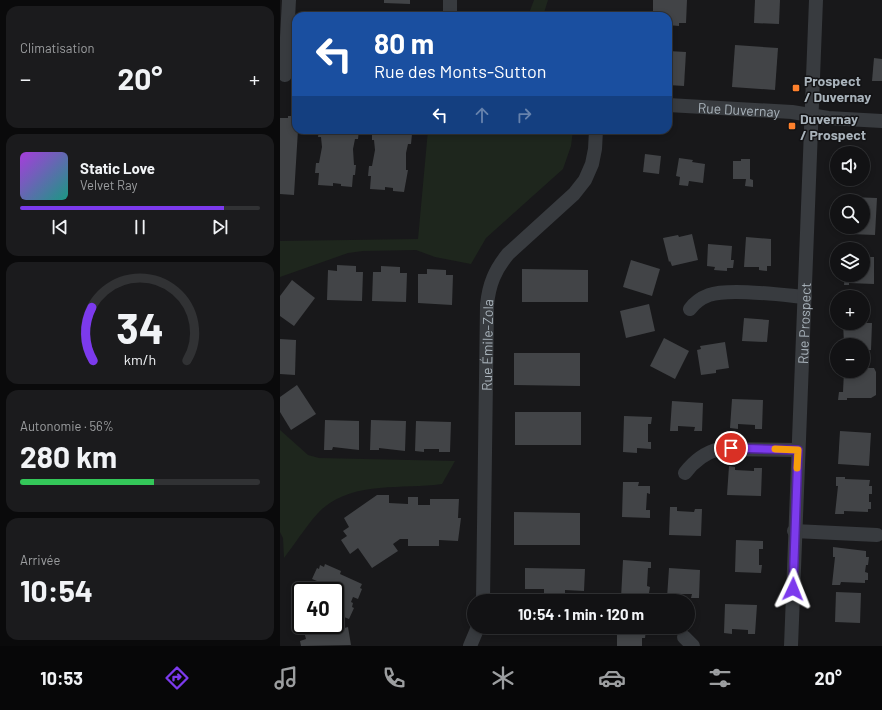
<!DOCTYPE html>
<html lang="fr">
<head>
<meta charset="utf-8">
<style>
  body { margin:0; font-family:Barlow,sans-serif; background:#1b1b1d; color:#f1f3f6; height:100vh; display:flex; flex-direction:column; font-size:15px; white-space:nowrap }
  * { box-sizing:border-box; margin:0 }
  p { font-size:13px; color:#9c9ea0 }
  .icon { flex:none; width:22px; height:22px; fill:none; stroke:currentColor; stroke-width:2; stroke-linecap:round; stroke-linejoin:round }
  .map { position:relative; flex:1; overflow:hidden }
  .drawer { display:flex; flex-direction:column; gap:6px; padding:6px; background:#0a0a0b; width:280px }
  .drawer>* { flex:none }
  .top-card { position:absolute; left:12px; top:12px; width:380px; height:122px; border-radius:12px; box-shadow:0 2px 6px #0003,0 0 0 1px #313234; background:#1a4fa0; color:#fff; overflow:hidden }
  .buttons { position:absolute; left:550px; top:146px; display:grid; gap:8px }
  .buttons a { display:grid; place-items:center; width:40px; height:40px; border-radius:50%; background:#121214; box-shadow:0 2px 6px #0003,0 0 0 1px #313234; font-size:20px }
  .speed { position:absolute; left:12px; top:582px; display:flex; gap:8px; font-size:20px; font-weight:700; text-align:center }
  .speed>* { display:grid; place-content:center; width:52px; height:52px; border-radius:50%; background:#121214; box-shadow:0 2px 6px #0003,0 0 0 1px #313234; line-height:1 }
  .speed .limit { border:2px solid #111; border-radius:6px; background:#fff; color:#111 }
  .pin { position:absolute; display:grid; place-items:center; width:34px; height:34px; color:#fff; margin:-17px; border:2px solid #fff; border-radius:50%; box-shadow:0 1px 4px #0007 }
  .me { position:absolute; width:44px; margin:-22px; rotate:2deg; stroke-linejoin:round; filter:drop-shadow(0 0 3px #0008) }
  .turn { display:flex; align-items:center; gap:14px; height:84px; padding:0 16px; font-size:18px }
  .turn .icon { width:52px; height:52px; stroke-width:2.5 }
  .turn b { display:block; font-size:28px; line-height:34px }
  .lanes { display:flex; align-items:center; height:38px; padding:0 16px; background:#0003; justify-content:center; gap:20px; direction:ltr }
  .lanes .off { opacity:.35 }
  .big { font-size:30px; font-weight:700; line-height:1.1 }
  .drawer .card { flex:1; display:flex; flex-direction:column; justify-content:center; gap:6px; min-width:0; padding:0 14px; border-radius:12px; background:#1b1b1d }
  .drawer .dial { align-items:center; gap:0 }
  .dial svg { height:104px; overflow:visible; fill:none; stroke:#313234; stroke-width:7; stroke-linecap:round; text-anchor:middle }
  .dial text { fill:#f1f3f6; stroke:none }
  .song { display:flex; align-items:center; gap:12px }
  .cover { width:48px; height:48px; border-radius:6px; background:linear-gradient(135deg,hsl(280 70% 55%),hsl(170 70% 35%)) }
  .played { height:4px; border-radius:2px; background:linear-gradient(90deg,#7c3aed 85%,#313234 85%) }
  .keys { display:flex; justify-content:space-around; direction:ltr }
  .heat { display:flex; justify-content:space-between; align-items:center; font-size:22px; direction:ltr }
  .charge { height:6px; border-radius:3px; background:linear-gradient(90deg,#34c759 56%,#313234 0) }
  .trip { position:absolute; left:187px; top:594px; width:228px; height:40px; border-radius:20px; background:#121214; box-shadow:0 2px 6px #0003,0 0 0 1px #313234; font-weight:700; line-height:40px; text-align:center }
  .dock { display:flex; height:64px; justify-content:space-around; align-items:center; background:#070708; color:#9c9ea0 }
  .dock .icon { width:28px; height:28px }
  .dock .selected { color:#7c3aed }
  .dock b { font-size:18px; color:#f1f3f6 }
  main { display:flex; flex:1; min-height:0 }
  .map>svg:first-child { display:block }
  .green { fill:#1e261d }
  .building { fill:#424447 }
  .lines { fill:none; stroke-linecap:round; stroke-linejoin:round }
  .minor { stroke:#383b3f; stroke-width:14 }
  .route-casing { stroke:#51269a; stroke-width:10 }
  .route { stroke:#7c3aed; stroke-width:7 }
  .slow { stroke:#f59e0b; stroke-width:7 }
  .poi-dot { fill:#fe802c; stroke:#131315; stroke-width:1.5 }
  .labels { text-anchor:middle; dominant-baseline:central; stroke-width:3; stroke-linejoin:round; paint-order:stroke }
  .poi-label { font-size:14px; font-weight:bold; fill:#a9b3bb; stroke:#131315; text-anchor:start }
  .street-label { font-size:14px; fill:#a9b3bb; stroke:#131315 }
</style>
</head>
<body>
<main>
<section class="drawer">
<div class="card"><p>Climatisation</p>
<div class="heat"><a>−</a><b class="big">20°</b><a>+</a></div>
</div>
<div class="card">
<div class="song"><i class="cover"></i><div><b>Static Love</b><p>Velvet Ray</p></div></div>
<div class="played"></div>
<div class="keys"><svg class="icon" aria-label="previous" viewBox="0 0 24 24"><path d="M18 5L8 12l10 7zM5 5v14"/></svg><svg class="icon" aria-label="pause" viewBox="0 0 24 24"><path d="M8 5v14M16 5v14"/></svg><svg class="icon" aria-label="next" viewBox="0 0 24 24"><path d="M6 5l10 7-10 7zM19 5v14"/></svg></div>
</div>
<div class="card dial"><svg viewBox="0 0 100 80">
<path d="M14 69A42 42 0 1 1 86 69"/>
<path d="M14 69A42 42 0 0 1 13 28" stroke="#7c3aed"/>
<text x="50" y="56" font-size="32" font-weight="700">34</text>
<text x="50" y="72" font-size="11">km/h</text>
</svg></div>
<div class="card"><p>Autonomie · 56%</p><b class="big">280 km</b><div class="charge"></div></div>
<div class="card"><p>Arrivée</p><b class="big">10:54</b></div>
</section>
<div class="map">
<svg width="602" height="646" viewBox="0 0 602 646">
  <rect width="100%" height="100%" fill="#18181a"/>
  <!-- green -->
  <g class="green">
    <polygon points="254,0 268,0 263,16 248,16"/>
    <polygon points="148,130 293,130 291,146 283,169 206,238 191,264 155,257 136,250 83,251 68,253 0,277 0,241 138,239"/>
    <path d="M 0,430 L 28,455 L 39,458 L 175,461 L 162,484 C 122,490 76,480 42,509 C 30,520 15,544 4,558 L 3,538 L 0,532 Z"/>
  </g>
  <!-- building -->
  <g class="building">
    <polygon points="104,0 130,0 130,4 104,3"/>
    <polygon points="373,0 407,0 406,23 399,23 399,26 388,25 388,16 373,16"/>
    <polygon points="475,0 500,0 499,24 474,23"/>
    <polygon points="455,45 498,48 495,90 452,87"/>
    <polygon points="388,51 406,52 404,86 388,85"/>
    <polygon points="594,58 602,59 602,81 592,81"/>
    <polygon points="8,116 16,116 16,130 18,130 14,195 0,194 0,118 8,118"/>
    <polygon points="39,130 79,130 78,139 75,139 73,149 74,165 76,165 75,175 73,175 72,187 61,186 61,184 53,183 53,186 38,185 39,173 35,173 36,163 39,163 42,147 41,137 38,137"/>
    <polygon points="92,130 129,130 129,134 132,134 131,144 128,144 126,153 126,170 128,170 124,192 113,191 113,188 105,187 105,190 90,189 91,176 88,176 89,166 92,166 95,150 94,140 92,140"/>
    <polygon points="365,154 381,156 379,174 363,172"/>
    <polygon points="399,158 413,160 412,162 425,164 423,183 409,181 408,186 399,185 400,177 396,176"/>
    <polygon points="461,159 470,159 470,179 473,180 473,187 465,186 466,179 453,179 453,161 461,161"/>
    <polygon points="571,197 597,198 595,235 570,234 570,227 583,227 583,201 571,201"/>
    <polygon points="412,234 418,260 392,266 390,261 389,262 383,238 398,235 399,237"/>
    <polygon points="466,237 491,239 491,266 487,266 487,271 479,270 479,267 464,267"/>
    <polygon points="428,244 452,246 451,260 454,260 453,268 447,268 447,271 434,270 435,267 427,266"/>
    <polygon points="583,257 594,257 594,284 569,283 569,285 564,285 565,276 567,275 583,275"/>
    <polygon points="351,260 380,269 372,296 343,287"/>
    <polygon points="57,265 76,266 76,272 83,272 82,301 47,300 48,270 57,271"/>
    <polygon points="101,266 120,267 120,273 127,273 126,302 92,301 93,272 101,272"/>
    <polygon points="147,269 166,270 166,275 173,275 172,305 138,303 138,274 147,274"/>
    <polygon points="242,269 308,270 308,302 242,302"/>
    <polygon points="12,280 35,298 14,326 0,316 0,296"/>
    <polygon points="369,304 375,331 346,338 340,311"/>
    <polygon points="464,318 489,320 487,342 462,341"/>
    <polygon points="563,323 592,323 591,350 583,350 583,345 562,345 562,343 564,343"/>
    <polygon points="384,338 409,351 395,379 370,366"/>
    <polygon points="0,339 16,340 15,375 0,374"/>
    <polygon points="445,342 449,368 436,370 436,373 421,375 417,350 421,349 420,346"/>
    <polygon points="234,353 300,353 300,386 234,385"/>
    <polygon points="583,368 594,368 596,372 596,395 591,398 567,398 567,400 558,400 559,392 563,392 564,371 583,371"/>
    <polygon points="17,385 36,414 11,430 0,412 0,397"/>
    <polygon points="452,399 483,400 482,429 475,429 475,425 458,424 458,429 450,428"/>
    <polygon points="392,401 423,403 422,431 414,431 415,427 398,426 398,431 390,431"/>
    <rect x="235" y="412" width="66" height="33"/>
    <polygon points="344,416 372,417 371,424 368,424 368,442 371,442 371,449 357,448 357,453 343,452"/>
    <polygon points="45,420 79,421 79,450 53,447 52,450 44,450"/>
    <polygon points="91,420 126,421 125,451 99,448 99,450 90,450"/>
    <polygon points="136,421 171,422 170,452 159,452 159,449 144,449 144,452 135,451"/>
    <polygon points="560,431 591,433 589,466 558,464"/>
    <polygon points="449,466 455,467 455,470 474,471 474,468 482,468 481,496 447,495"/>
    <polygon points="556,477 565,477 565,479 590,480 589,486 592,486 592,494 589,494 589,502 591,502 591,509 588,509 588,512 564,511 564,514 555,514 558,486 556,486"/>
    <polygon points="343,482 359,482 358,486 370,486 370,494 367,493 366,510 370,510 370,518 342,517"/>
    <polygon points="97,495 109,495 109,503 128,504 128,497 138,497 138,505 150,505 150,499 179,499 178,518 181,518 178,541 159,540 159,546 128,546 128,539 120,539 113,544 118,551 92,568 78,548 70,554 61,540 67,536 63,531 69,527 64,518"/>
    <polygon points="390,507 397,507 397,511 414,512 415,509 422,509 421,536 389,535"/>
    <polygon points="234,512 300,513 300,545 234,545"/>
    <polygon points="456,540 483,541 483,549 479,549 479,565 482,565 481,573 455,572"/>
    <polygon points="553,547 586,551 586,557 589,557 588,565 586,565 585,572 588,573 588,580 585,580 585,583 561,582 560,585 552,585 555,557 553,557"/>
    <polygon points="343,560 371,562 371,568 368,568 367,586 370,587 369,593 356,593 355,599 341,598"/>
    <polygon points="45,564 61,571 60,574 82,584 80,588 82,589 78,599 73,597 71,602 73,603 72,607 74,608 69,619 64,617 61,625 61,629 68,627 71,645 21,646 20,641 26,639 23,628 25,627 24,625 55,625 55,591 27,591 32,585 35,586 37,581 32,579 37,568 39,569 40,565 44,567"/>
    <polygon points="245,568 305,569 304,591 285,590 285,595 293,595 292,601 258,601 258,599 264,599 264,589 245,589"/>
    <polygon points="389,568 420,570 419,598 411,598 412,594 395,594 395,598 387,598"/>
    <polygon points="556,592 581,593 580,623 555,622"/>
    <polygon points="445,604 477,605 475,634 468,634 468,630 452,629 452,634 444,633"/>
    <polygon points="337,627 366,630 365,638 362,638 362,646 337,646"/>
  </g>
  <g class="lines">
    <!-- minor -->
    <g class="minor">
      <polyline points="170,16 170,0"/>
      <polyline points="5,75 9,0"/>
      <path id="s1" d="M 388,105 L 512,112 L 548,118 L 602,121"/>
      <path d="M 410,309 C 415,302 421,298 429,295 C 449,288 502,295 525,297"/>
      <path d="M 405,473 C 414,461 424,453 439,449 L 518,450"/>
      <polyline points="514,531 597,535"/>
      <path id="s2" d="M 203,601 L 207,305 C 209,284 215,270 228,254 L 294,194 L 305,180 L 312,164 L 315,149 L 316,130"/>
      <polyline points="404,637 413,646"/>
      <polyline points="190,646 198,627"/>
      <path id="s3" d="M 511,646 L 536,0"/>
    </g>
  </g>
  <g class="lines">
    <!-- route casing -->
    <g class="route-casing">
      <polyline id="route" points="451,448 518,450 513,589"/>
    </g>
    <!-- route -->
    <use href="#route" class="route"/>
    <!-- slow -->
    <polyline class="slow" points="495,449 518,450 517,468"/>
  </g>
  <!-- markers -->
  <g class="poi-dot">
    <rect x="512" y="84" width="8" height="8" rx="2"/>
    <rect x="508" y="122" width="8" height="8" rx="2"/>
  </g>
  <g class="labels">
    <!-- poi labels -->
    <g class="poi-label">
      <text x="524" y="80">Prospect<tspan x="524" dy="16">/ Duvernay</tspan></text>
      <text x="520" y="118">Duvernay<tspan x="520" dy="16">/ Prospect</tspan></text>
    </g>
    <!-- street labels -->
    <g class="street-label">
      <text stroke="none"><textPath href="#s1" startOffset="71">Rue Duvernay</textPath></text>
      <text stroke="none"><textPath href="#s3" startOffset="323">Rue Prospect</textPath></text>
      <text stroke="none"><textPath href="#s2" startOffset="256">Rue Émile-Zola</textPath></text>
    </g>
  </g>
</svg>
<div class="buttons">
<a><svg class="icon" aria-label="sound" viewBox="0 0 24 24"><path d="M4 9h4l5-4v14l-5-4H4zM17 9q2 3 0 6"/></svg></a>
<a><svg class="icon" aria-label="search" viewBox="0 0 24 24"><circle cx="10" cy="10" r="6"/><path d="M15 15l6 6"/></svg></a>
<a><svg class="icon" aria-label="layers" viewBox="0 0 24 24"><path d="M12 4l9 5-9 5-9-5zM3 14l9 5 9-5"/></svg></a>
<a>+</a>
<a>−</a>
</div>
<div class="speed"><div class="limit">40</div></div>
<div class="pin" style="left:451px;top:448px;background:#d93025"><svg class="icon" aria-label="arrive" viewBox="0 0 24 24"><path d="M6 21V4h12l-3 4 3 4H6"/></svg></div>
<svg class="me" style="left:513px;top:589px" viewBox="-20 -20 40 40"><path d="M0-17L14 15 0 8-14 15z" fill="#7c3aed" stroke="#fff" stroke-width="4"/></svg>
<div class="trip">10:54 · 1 min · 120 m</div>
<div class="top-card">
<div class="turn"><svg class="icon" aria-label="left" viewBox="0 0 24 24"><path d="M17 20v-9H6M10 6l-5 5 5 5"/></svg><div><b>80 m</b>Rue des Monts-Sutton</div></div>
<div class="lanes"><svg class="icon" aria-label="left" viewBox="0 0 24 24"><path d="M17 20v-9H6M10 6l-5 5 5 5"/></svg><svg class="icon off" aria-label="ahead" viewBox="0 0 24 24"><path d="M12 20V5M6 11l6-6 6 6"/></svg><svg class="icon off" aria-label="right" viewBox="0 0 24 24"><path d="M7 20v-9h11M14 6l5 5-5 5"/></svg></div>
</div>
</div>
</main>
<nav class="dock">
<b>10:53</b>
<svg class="icon selected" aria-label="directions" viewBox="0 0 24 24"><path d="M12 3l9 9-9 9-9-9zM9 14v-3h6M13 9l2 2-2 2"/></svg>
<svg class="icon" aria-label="music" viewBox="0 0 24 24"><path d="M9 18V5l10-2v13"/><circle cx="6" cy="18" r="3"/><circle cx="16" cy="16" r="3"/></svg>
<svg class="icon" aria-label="phone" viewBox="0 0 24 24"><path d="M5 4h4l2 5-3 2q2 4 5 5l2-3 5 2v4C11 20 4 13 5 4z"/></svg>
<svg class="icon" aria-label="climate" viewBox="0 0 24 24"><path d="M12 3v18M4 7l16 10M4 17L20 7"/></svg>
<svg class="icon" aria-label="car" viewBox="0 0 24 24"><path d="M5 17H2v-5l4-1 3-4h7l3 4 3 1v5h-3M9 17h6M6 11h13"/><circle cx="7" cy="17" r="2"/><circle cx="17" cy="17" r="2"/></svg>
<svg class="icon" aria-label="filters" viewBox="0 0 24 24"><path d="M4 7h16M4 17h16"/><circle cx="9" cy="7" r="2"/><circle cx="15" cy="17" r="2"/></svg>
<b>20°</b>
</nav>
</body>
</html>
